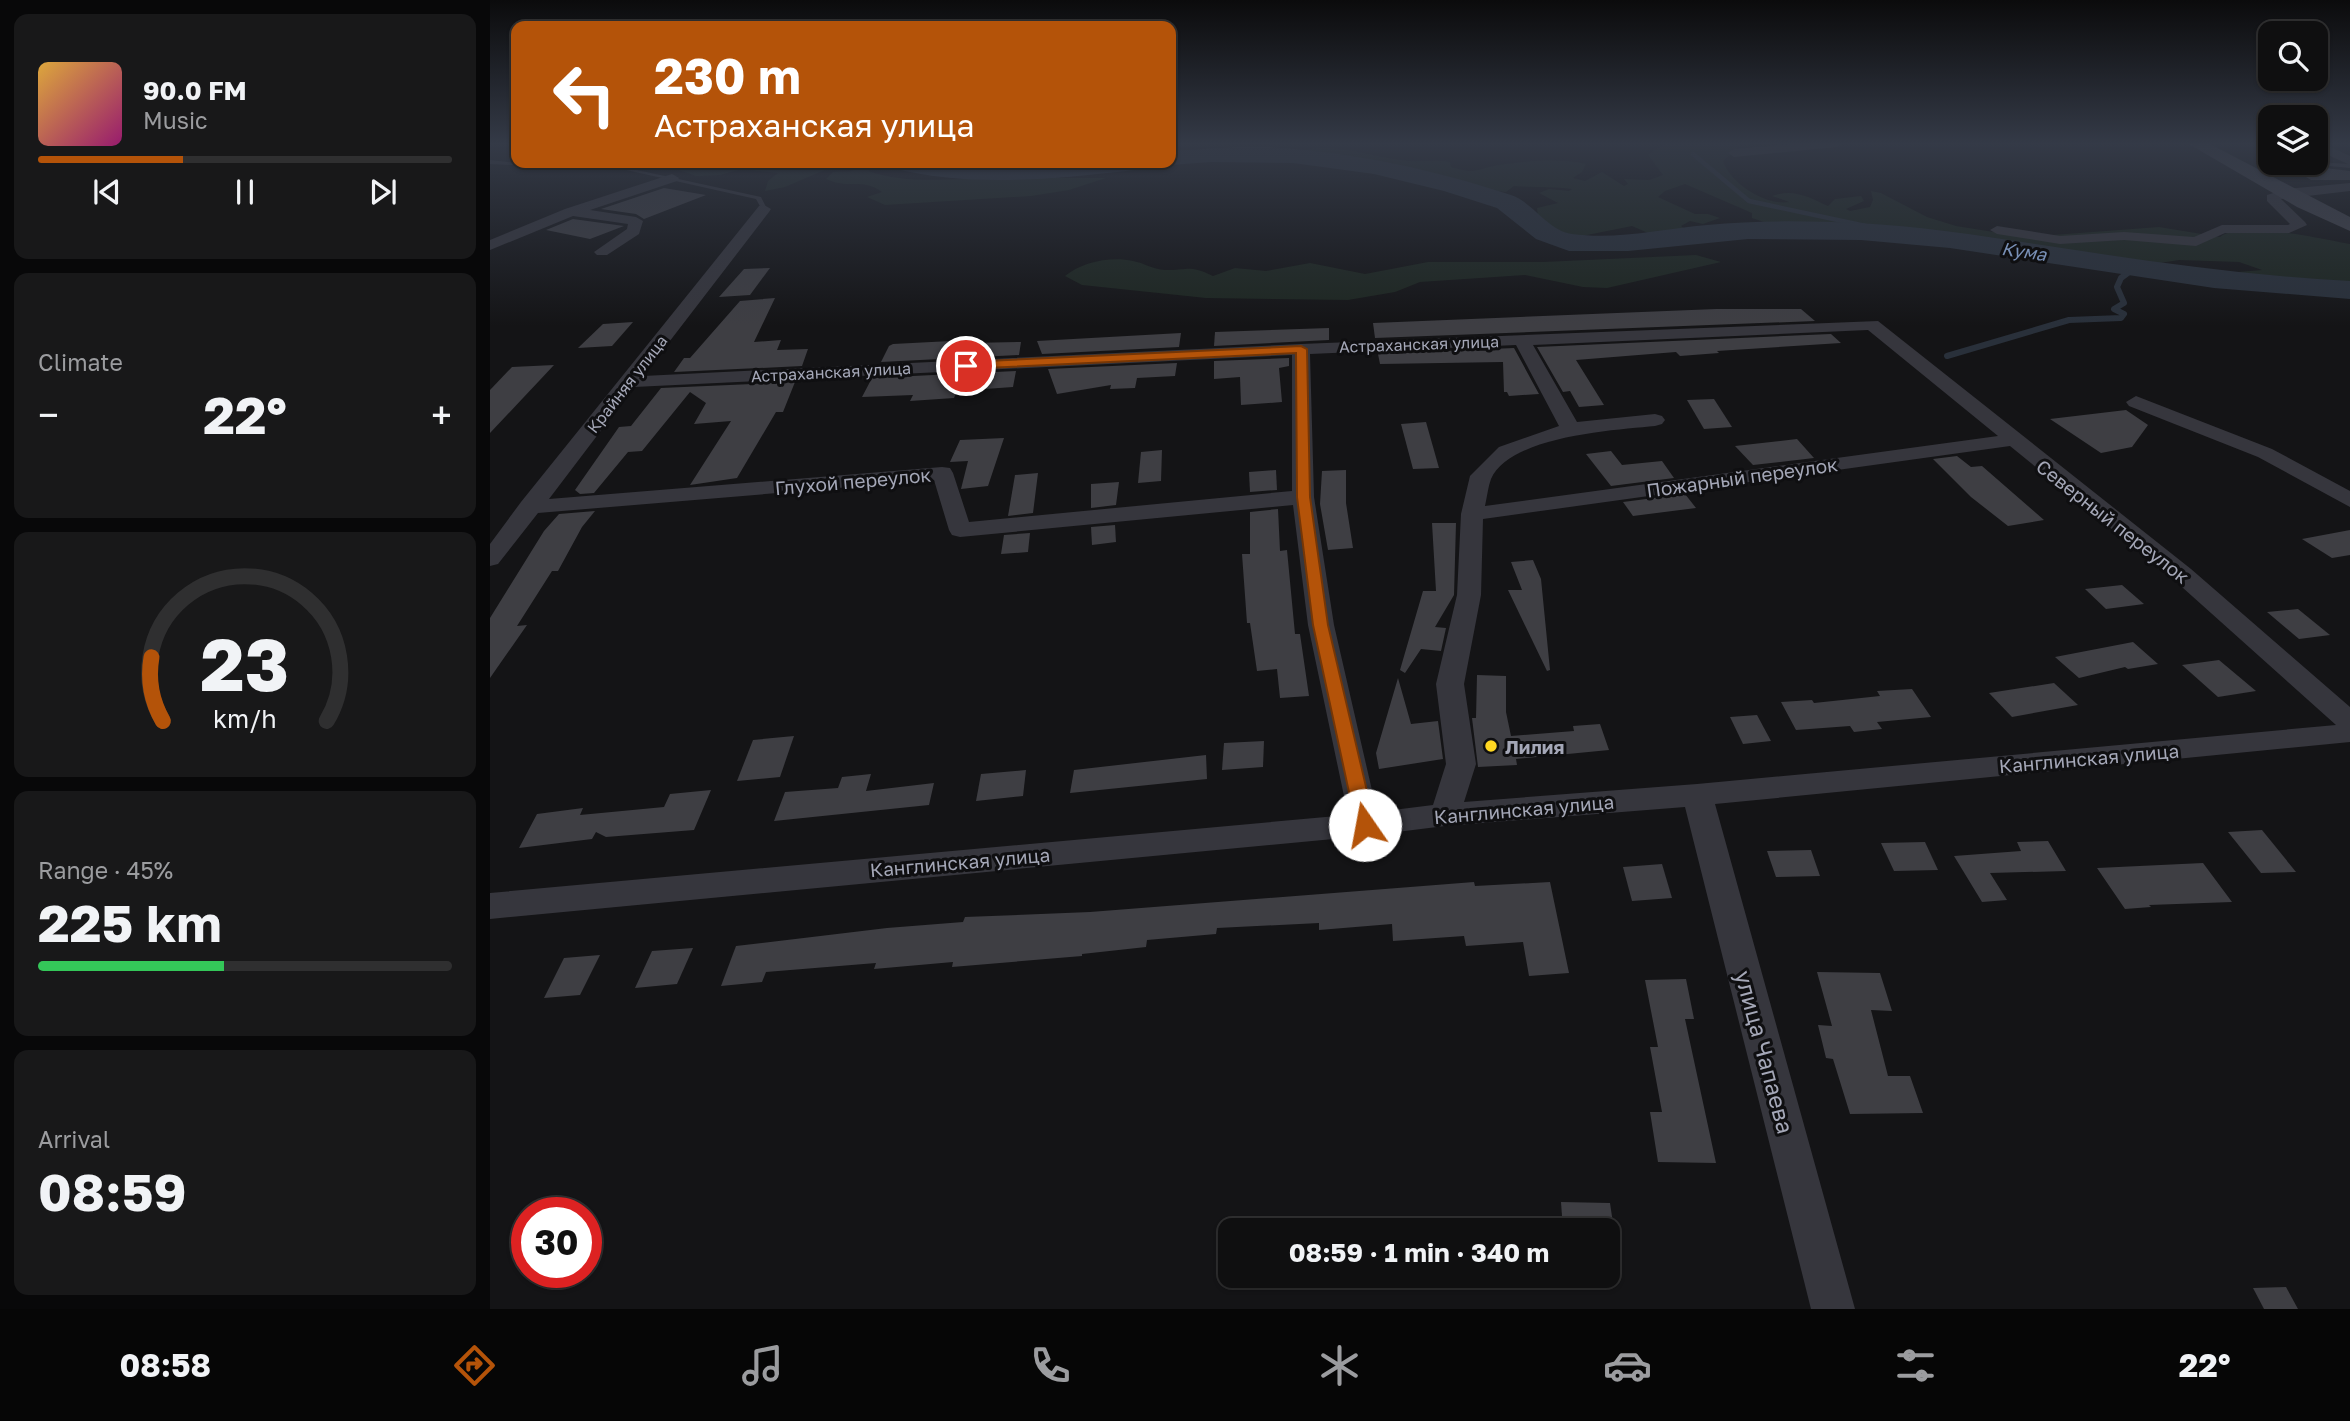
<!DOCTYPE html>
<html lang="en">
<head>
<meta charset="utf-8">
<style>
  body { margin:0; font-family:"Golos Text",sans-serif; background:#181819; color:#f1f3f6; height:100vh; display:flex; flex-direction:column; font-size:26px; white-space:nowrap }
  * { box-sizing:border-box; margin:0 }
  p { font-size:23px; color:#9b9c9f }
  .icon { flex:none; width:38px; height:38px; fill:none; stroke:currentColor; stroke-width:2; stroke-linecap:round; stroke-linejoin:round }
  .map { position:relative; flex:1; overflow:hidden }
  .drawer { display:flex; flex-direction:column; gap:14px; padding:14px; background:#080809; width:490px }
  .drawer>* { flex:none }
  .top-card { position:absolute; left:21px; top:21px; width:665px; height:147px; border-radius:14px; box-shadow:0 2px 5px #0004,0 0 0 2px #2f2f30; background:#b45309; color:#fff; overflow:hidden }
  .fabs { position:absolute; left:1768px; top:21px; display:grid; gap:14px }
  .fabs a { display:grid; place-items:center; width:70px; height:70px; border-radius:14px; background:#0f0f10; box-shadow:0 2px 5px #0004,0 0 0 2px #2f2f30; font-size:35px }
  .speed { position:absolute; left:21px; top:1197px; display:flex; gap:14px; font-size:35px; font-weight:700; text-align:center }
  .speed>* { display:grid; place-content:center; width:91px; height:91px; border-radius:50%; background:#0f0f10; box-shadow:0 2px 5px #0004,0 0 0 2px #2f2f30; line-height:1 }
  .speed .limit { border:10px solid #d22; background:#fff; color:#111 }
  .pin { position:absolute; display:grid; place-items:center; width:60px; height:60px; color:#fff; margin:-30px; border:4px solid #fff; border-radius:50%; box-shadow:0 2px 7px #0007 }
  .me { position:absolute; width:77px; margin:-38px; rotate:348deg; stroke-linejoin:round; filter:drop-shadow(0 0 5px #0008) }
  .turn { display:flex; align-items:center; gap:24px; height:147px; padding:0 28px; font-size:32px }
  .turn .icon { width:91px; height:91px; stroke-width:2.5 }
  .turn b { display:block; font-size:49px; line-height:60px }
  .big { font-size:52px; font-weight:700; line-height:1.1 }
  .drawer .tile { flex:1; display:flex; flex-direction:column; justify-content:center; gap:10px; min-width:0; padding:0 24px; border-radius:14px; background:#181819 }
  .drawer .dial { align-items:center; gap:0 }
  .dial svg { height:182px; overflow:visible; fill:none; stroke:#2f2f30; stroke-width:7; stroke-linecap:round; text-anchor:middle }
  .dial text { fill:#f1f3f6; stroke:none }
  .song { display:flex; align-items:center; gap:21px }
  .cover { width:84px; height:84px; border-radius:10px; background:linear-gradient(135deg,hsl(40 70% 55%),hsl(320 70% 35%)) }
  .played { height:7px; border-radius:4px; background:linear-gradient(90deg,#b45309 35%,#2f2f30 35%) }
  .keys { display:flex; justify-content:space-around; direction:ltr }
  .heat { display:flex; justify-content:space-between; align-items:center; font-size:38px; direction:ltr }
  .charge { height:10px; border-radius:5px; background:linear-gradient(90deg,#34c759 45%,#2f2f30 0) }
  .trip { position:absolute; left:728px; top:1218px; width:402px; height:70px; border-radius:14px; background:#0f0f10; box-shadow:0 2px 5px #0004,0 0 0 2px #2f2f30; font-weight:700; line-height:70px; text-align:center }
  .dock { display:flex; height:112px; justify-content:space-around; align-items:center; background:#060606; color:#9b9c9f }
  .dock .icon { width:49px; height:49px }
  .dock .current { color:#b45309 }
  .dock b { font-size:32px; color:#f1f3f6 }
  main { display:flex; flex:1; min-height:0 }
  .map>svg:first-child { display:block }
  .green { fill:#1d2620 }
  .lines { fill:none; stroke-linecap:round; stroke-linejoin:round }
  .stream-far1 { stroke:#29303a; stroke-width:4.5 }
  .stream { stroke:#29303a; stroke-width:6 }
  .river { fill:#29303a; fill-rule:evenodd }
  .building { fill:#3e3e43 }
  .lane { fill:#36363d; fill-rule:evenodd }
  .street { fill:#36363d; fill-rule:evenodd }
  .secondary { fill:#42434b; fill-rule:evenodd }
  .route { fill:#b45309; stroke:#753606; stroke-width:2 }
  .poi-dot { fill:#ffd722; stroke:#0f0f11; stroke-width:2.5 }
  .labels { text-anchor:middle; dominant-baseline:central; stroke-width:6; stroke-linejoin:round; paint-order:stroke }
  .far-street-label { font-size:16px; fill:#a4a7b7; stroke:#0f0f11 }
  .far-water-label { font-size:18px; font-style:italic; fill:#788fb5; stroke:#0f0f11 }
  .street-label { font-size:19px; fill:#a4a7b7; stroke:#0f0f11 }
  .poi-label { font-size:19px; font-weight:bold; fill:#a4a7b7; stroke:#0f0f11; text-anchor:start }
  .near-street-label { font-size:23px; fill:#a4a7b7; stroke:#0f0f11 }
</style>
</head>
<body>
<main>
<section class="drawer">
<div class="tile">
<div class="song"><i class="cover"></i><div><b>90.0 FM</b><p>Music</p></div></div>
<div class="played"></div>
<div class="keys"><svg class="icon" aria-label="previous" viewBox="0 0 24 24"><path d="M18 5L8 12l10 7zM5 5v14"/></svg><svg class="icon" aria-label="pause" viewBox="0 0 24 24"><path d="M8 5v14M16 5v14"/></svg><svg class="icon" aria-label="next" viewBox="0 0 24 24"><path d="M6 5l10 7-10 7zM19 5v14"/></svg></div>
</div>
<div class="tile"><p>Climate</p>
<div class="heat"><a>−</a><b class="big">22°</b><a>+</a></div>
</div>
<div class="tile dial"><svg viewBox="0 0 100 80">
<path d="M14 69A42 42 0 1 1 86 69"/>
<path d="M14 69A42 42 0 0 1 9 41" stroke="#b45309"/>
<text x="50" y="56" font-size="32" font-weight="700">23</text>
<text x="50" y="72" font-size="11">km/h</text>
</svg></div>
<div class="tile"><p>Range · 45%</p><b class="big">225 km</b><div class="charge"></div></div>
<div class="tile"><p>Arrival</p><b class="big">08:59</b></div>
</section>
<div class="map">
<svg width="1860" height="1309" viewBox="0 0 1860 1309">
  <rect width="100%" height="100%" fill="#141416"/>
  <!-- green -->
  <g class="green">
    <path d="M 1175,143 L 1253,143 L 1233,161 C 1240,183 1276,206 1299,202 L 1282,196 C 1303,188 1319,197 1338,206 L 1345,199 L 1371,196 L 1374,201 L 1356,209 L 1360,211 L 1380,207 L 1383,200 L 1381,191 L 1391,193 L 1437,217 L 1466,226 L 1535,237 L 1669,227 L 1730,237 C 1750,220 1833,239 1860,244 L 1860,286 C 1837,285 1762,289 1748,272 L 1772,270 L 1749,262 L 1689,260 L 1658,265 L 1482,239 L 1354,227 L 1283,225 L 1262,218 L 1262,213 L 1195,184 L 1175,191 L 1168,197 L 1205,214 L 1218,214 L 1230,218 L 1213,224 L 1200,221 L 1191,226 L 1199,232 L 1185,236 L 1158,233 L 1142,226 L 1092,236 L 1077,236 L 1049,223 L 1047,208 L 1068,203 L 1049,193 L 1059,189 L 1079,191 L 1082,189 C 1062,186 1044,188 1024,186 L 1016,192 C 980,189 945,175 910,168 C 878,161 845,157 812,155 L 807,152 C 843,141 875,156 911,160 C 927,163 943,159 960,162 L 961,167 C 989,175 984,169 1009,165 C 1036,161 1070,158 1096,164 L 1092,172 L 1083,178 L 1095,181 L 1112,172 L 1134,186 L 1138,184 L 1134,179 L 1159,180 L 1173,175 L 1158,155 Z"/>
    <polygon points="201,163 298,163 291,165 337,169 295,187 275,191 278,181 288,173 252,169 230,175 206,176 189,170"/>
    <path d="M 362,163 L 387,163 L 391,164 L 378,171 C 411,182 440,180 475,179 C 522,177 569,178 616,178 L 579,190 L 541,196 L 395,205 L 377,197 L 392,192 C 371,177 360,190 336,179 L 343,172 L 362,171 L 370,166 Z"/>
    <path d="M 1206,255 L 1231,262 L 1117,288 L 1093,287 L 1035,275 L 930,282 L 905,292 L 858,300 L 716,298 L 592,285 L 575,276 C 592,262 621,256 643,261 C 654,263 662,269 675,270 C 699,271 697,264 723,276 L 745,268 L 776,271 L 820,263 L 875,274 L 938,262 L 1053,262 Z"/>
  </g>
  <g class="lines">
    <!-- stream-far1 -->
    <g class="stream-far1">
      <polyline points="1203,154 1259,201 1418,235"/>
      <polyline points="1636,274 1645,268"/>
    </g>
    <!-- stream -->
    <polyline class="stream" points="1457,356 1579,320 1631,318 1634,314 1624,309 1634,303 1627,287 1631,278 1639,272"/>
    <!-- river -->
    <g class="river">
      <path d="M 762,146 C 851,150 936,167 1021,195 C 1044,203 1057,230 1082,234 C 1127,240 1172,229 1217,225 C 1267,220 1318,221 1368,223 C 1444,227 1517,240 1592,251 C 1681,265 1770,276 1860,281 L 1860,299 L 1724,288 L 1460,248 L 1371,240 L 1258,239 L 1138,251 L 1079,251 L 1046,239 L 1007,208 L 954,191 L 884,174 L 803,163 L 721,162 L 681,165 L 672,163 L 681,163 L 681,151 Z"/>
      <path d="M 399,163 L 656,163 L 653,168 L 644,170 C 565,179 480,188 402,168 Z"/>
    </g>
  </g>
  <!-- building -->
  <g class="building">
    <polygon points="1793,163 1860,171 1860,180 1821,180"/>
    <polygon points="174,188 216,195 154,219 146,214 111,209"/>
    <polygon points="83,219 134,226 100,239 56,230"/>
    <polygon points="280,268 260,295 229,297 254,269"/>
    <polygon points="285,298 264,342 291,340 287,350 318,349 312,366 184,372 194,358 200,358 250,301"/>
    <polygon points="1226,309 1311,309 1325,321 885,338 883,323"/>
    <polygon points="143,322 122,346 88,348 113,324"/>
    <polygon points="839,328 839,340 724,346 725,332"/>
    <polygon points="691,333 689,347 552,354 547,341"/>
    <polygon points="1341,334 1351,343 1227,351 1229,353 1190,356 1186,352 1086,360 1114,405 1089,407 1080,391 1073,392 1047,347"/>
    <polygon points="480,340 479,343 531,342 529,355 391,362 399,346 403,344"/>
    <polygon points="1024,348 1049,394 1019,396 1017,392 1014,392 1013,362 890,364 888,354"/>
    <polygon points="799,358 799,366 789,368 792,402 751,405 750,377 724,379 724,361"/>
    <polygon points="687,363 685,376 647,378 645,388 620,389 621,385 567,394 558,369"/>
    <polygon points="64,365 0,433 0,390 22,367"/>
    <polygon points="526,371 523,387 467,391 464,398 420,401 423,395 372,397 382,378"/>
    <polygon points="305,382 293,412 286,412 247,478 200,485 241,421 204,424 216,403 200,392 152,451 138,452 104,493 90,494 85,490 129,427 141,426 171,388"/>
    <polygon points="1224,399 1242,427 1214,429 1197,400"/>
    <polygon points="1636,410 1658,425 1642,447 1611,453 1560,419"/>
    <polygon points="936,422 949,468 923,469 911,424"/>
    <polygon points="514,438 498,486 471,489 478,461 460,462 470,440"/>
    <polygon points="1307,439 1324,458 1263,465 1245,446"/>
    <polygon points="672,450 671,481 648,483 651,452"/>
    <polygon points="1121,451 1132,465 1172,461 1184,478 1121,486 1096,454"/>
    <polygon points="1467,456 1481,467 1492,466 1554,520 1518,526 1481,497 1443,459"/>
    <polygon points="786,470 787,490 760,492 759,472"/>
    <polygon points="856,470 856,503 863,548 838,550 830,504 832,471"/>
    <polygon points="548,473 543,513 518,516 525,475"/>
    <polygon points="629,482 626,505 601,508 601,484"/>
    <polygon points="1195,494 1206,508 1143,516 1133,502"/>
    <polygon points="788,509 790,551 797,550 805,634 810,634 819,696 790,698 787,669 767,671 760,623 757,623 752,554 760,554 760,512"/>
    <polygon points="105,511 92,527 68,571 62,571 27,626 37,625 0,678 0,618 54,531 69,514"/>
    <polygon points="942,523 966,523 964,595 945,627 956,628 951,651 931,649 915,673 910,670 933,591 946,591"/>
    <polygon points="625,525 626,542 602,545 601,527"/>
    <polygon points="1860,530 1860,555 1842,558 1812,539"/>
    <polygon points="540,533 538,552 511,554 514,535"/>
    <polygon points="1043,560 1051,579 1060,670 1057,671 1018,590 1032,590 1021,562"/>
    <polygon points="1632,585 1654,604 1616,609 1595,589"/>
    <polygon points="1808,609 1840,635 1809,639 1777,612"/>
    <polygon points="1643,642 1668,664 1638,669 1635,667 1589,678 1565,657"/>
    <polygon points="1729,660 1766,691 1728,697 1692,665"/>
    <polygon points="987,675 1016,676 1016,712 1021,736 1084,731 1083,726 1110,724 1119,750 1026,759 1027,765 988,767 982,718 986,718"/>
    <polygon points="908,678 921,724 948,721 953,759 889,769 886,753"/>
    <polygon points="1564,683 1588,705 1522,717 1499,693"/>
    <polygon points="1422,689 1441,717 1387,722 1392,729 1364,732 1360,726 1306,730 1291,702 1322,700 1324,703 1390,696 1387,691"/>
    <polygon points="1267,715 1281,741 1253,744 1240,717"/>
    <polygon points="304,736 290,777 247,781 263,740"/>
    <polygon points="774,741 773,767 732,770 734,743"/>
    <polygon points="716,755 717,779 580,793 584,770"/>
    <polygon points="536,770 533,796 486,801 491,774"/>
    <polygon points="381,774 376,791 444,783 439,805 284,821 295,792 348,788 352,777"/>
    <polygon points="221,790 204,830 116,837 106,832 102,839 29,848 47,814 93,808 90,815 174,807 180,794"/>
    <polygon points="1772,830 1806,872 1771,873 1738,832"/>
    <polygon points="1558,841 1576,871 1500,873 1517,900 1492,902 1464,856 1531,851 1527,842"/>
    <polygon points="1435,842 1448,870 1404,871 1391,843"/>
    <polygon points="1321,850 1330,876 1286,877 1277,851"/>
    <polygon points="1713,863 1742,902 1659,905 1661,907 1635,909 1607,868"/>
    <polygon points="1172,864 1182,898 1142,901 1133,867"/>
    <polygon points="984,882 985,886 1060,882 1079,973 1039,976 1033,942 976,946 974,936 903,941 902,924 829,930 829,923 727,928 726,934 657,940 656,947 592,954 592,956 462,967 463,962 384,969 386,963 276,972 272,982 231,986 246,946 397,928 473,922 475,917 600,912"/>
    <polygon points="203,948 187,984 145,988 162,951"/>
    <polygon points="110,955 90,995 54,998 74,958"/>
    <polygon points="1327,972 1390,973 1402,1011 1381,1010 1398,1076 1420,1076 1433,1113 1360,1114 1343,1059 1336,1058 1328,1025 1342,1026"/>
    <polygon points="1196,979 1204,1019 1195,1019 1226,1163 1168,1162 1160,1112 1172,1112 1160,1047 1168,1047 1155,980"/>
    <polygon points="1071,1202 1120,1203 1124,1230 1073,1230"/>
    <polygon points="1796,1287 1808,1309 1774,1309 1763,1288"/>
  </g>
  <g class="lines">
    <!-- lane -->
    <g class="lane">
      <polygon points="1772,143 1780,143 1780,147"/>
      <polygon points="0,160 26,163 83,163 68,167 0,164"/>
      <polygon points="1825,162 1860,164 1860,168 1810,163"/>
      <polygon points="105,163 115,163 271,197 277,209 272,210 266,199"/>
    </g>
    <!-- street -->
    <g class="street">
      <polygon points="1312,143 1353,143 1347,147 1244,157 1238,153 1244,149"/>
      <polygon points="1825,143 1832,143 1860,156 1860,165 1825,149"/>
      <polygon points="182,174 189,178 187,181 100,210 146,217 153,221 149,234 117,255 107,255 104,252 137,229 138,224 83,216 0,250 0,240 75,209"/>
      <polygon points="1860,183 1860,191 1791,199 1815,222 1817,225 1799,233 1735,233 1706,246 1634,240 1570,244 1507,234 1500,230 1507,226 1570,236 1634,232 1704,237 1732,225 1798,225 1800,224 1777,201 1777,195 1796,189"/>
      <path d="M 274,205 L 281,209 L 279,212 L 153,376 L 811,344 L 1388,321 L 1701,569 L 1860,707 L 1860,742 L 1225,804 L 1365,1309 L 1321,1309 L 1195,807 L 955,826 L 875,836 L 0,919 L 0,893 L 858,815 L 818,625 L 803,505 L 470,537 L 462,535 L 459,530 L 444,480 L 48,513 L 8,564 L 0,566 L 0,544 L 31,502 L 269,206 ZM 1378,330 L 1508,436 L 995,506 C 997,497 998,487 1001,479 C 1020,436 1124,430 1165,426 L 1172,424 L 1175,420 L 1172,416 L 1165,414 L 1087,422 L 1043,345 ZM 1026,345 L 1069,426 L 1009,447 L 980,476 L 971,514 L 967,595 L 946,684 L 956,764 L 943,805 L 887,812 L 844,625 L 824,497 L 820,354 ZM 802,355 L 802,491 L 479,522 L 463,473 L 460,468 L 452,467 L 59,499 L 144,387 ZM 1520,446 L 1683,579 L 1846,725 L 1207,784 L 974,802 L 986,764 L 974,684 L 991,595 L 993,519 Z"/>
      <polygon points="1646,396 1782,449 1860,491 1860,507 1768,457 1639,406 1636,402"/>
    </g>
    <!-- secondary -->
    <polygon class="secondary" points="1697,143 1718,143 1860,217 1860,231 1807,207"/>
  </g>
  <!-- sky -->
  <linearGradient id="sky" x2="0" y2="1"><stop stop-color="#0b0b0c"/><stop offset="0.44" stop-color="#343a47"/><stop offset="1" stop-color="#343a47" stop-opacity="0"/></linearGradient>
  <rect width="1860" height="326" fill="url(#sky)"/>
  <!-- route -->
  <polygon class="route" points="811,346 817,349 820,497 838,625 885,825 882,830 869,830 866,825 823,625 807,497 806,353 476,369 470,366 476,362"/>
  <!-- markers -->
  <circle class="poi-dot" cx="1001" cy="746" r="7"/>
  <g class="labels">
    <!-- far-street labels -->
    <g class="far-street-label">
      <text transform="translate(929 344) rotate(-2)">Астраханская улица</text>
      <text transform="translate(341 372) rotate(-3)">Астраханская улица</text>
      <text transform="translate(137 384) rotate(-52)">Крайняя улица</text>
    </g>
    <!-- far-water labels -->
    <g class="far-water-label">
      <text transform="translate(1534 251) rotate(8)">Кума</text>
    </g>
    <!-- street labels -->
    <g class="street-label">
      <text transform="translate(1252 477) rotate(-8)">Пожарный переулок</text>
      <text transform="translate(363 481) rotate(-5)">Глухой переулок</text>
      <text transform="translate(1623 521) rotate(38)">Северный переулок</text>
      <text transform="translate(1599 758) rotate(-5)">Канглинская улица</text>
      <text transform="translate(1034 809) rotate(-5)">Канглинская улица</text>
      <text transform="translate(470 862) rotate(-5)">Канглинская улица</text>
    </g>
    <!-- poi labels -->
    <g class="poi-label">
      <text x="1015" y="746">Лилия</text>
    </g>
    <!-- near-street labels -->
    <g class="near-street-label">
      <text transform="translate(1275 1052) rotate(75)">улица Чапаева</text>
    </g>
  </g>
</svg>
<div class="fabs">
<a><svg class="icon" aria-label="search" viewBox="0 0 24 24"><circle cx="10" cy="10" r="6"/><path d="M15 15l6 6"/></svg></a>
<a><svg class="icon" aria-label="layers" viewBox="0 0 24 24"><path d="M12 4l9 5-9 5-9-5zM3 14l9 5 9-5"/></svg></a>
</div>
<div class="speed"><div class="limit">30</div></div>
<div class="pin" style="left:476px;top:366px;background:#d93025"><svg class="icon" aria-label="arrive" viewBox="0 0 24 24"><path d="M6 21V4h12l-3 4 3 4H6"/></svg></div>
<svg class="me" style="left:875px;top:825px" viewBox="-20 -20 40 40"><circle r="19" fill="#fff"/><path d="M0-13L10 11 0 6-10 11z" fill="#b45309"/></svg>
<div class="trip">08:59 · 1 min · 340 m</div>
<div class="top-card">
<div class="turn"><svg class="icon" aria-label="left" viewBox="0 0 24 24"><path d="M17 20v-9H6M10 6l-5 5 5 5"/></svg><div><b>230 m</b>Астраханская улица</div></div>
</div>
</div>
</main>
<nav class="dock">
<b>08:58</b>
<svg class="icon current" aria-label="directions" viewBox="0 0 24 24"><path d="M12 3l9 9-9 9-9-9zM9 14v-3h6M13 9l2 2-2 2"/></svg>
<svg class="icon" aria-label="music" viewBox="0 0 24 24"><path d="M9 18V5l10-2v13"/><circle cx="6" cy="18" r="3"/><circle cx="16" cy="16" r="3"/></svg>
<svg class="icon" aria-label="phone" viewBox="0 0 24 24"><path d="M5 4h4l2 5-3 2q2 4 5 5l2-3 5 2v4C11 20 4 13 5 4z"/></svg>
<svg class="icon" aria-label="climate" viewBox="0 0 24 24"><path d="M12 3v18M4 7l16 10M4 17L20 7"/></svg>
<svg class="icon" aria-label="car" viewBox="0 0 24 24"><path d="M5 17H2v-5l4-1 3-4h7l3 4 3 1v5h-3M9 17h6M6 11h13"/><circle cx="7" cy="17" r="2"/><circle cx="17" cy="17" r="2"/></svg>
<svg class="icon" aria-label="filters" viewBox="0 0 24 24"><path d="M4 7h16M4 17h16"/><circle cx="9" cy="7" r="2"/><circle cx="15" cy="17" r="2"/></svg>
<b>22°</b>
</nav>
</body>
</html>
